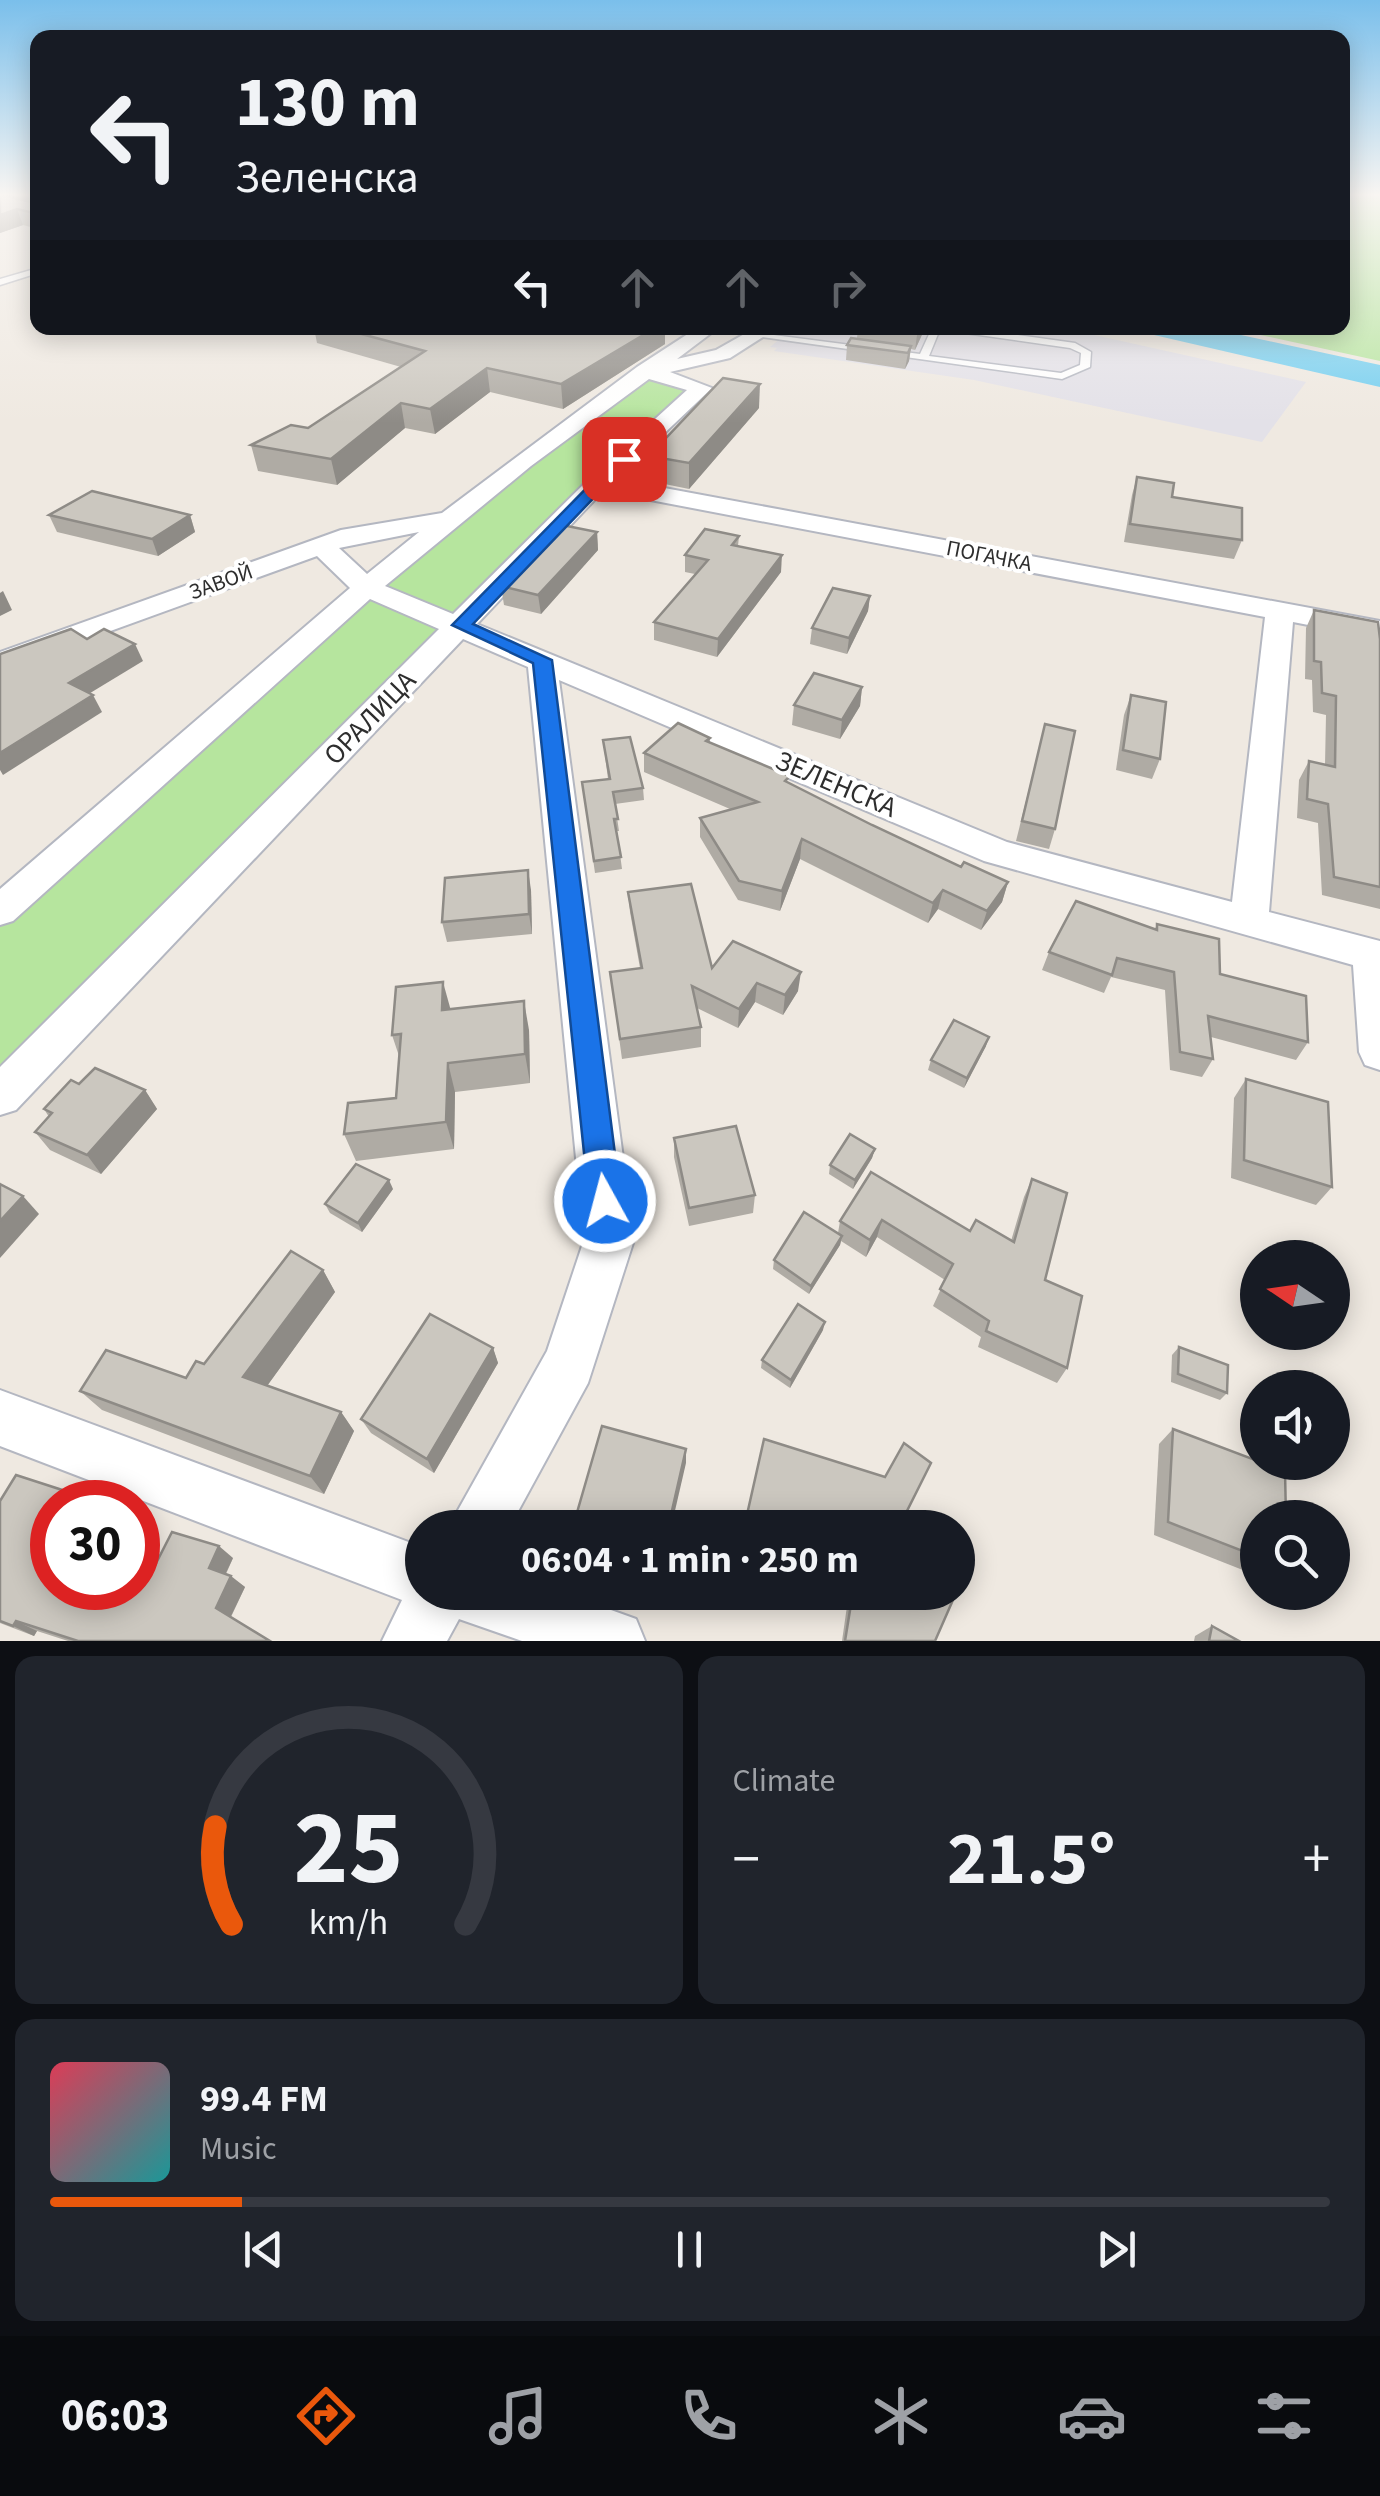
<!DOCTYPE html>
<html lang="en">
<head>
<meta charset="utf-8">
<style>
  body { margin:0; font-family:"Source Sans 3",sans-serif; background:#20242c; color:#f1f3f6; height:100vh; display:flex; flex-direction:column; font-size:38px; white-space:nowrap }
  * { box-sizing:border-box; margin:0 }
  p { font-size:32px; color:#9ea1a6 }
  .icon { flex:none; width:55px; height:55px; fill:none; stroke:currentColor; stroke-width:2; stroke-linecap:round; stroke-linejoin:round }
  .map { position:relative; height:1641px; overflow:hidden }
  .panel { display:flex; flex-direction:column; gap:15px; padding:15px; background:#0d0f14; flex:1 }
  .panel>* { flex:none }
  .top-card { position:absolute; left:30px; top:30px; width:1320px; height:305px; border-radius:20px; box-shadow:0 5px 25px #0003; background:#171b24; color:#f1f3f6; overflow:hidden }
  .needle { width:65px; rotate:283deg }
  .controls { position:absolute; left:1240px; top:1240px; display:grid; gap:20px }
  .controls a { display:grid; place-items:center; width:110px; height:110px; border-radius:50%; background:#171b24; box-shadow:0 5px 25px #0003; font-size:50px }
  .speed { position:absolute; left:30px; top:1480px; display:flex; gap:20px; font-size:50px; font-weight:700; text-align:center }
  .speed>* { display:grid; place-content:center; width:130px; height:130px; border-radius:50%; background:#171b24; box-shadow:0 5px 25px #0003; line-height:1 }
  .speed .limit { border:15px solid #d22; background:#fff; color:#111 }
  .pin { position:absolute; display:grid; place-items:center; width:85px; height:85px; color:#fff; margin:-42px; border-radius:20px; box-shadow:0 5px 15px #0006 }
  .me { position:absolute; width:110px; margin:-55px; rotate:353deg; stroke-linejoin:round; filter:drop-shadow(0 0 8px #0008) }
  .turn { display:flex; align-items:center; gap:35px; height:210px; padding:0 40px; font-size:45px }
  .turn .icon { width:130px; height:130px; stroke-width:2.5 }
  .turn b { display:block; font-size:70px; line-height:85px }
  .lanes { display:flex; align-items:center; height:95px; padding:0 40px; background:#0003; justify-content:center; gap:50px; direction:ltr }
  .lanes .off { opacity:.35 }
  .big { font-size:75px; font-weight:700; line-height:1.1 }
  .panel .card { flex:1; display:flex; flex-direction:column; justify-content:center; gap:15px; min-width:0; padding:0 35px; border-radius:20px; background:#20242c }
  .panel .dial { align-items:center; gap:0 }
  .dial svg { height:260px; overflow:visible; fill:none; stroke:#363941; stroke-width:7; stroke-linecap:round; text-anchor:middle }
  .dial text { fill:#f1f3f6; stroke:none }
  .song { display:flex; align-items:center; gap:30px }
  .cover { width:120px; height:120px; border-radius:15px; background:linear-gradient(135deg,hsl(350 70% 55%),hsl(180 70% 35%)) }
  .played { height:10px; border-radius:5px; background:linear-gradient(90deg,#ea580c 15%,#363941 15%) }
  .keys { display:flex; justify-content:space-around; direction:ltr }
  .heat { display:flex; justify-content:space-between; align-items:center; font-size:55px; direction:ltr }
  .panel .tiles { flex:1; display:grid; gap:15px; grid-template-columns:1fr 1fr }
  .card:last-child { grid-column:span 2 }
  .trip { position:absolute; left:405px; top:1510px; width:570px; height:100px; border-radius:50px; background:#171b24; box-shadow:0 5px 25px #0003; font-weight:700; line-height:100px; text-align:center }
  .tabs { display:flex; height:160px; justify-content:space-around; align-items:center; background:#090b0e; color:#9ea1a6 }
  .tabs .icon { width:70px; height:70px }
  .tabs .active { color:#ea580c }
  .tabs b { font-size:45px; color:#f1f3f6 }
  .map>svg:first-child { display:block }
  .industrial { fill:#e3e1e8 }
  .green { fill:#b6e59e }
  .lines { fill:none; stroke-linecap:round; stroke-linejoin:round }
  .river { fill:#75cff0; fill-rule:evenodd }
  .lane-casing { stroke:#b4b7c1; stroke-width:3 }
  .street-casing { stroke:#b4b7c1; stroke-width:4 }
  .lane { fill:#fff; fill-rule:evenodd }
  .street { fill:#fff; fill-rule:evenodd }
  .wall { fill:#afaba4 }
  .shaded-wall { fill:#8e8b86 }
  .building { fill:#cbc7bf; stroke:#8e8b86; stroke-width:2.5 }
  .route { fill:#1a73e8; stroke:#114b97; stroke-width:2.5 }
  .labels { text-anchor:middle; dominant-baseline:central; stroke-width:8; stroke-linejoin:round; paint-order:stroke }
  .far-street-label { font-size:22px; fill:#2e2e2e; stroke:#fff }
  .street-label { font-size:28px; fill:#2e2e2e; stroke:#fff }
</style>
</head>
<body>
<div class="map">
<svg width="1380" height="1641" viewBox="0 0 1380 1641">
  <rect width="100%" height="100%" fill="#efe9e1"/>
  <!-- industrial -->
  <polygon class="industrial" points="793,328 1063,328 1306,382 1262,442 974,380 774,351 777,348 770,347"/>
  <!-- green -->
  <g class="green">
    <polygon points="1343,194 1380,194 1380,361 1228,328 1342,328"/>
    <polygon points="644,371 702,388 0,1096 0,911 366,588"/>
  </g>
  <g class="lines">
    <!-- river -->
    <polygon class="river" points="1150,328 1209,328 1380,365 1380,387 1154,335"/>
    <!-- lane casing -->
    <g class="lane-casing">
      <g id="lane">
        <polygon points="38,268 38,273 0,285 0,279"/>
        <path d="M 941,328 L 967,328 L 1075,343 L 1091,352 L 1090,367 L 1062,379 L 754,336 L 759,333 L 920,354 L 931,330 ZM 951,331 L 1070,348 L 1081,353 L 1080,365 L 1061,373 L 929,356 L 938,334 Z"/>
      </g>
    </g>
    <!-- street casing -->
    <g class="street-casing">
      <g id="street">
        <path d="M 697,328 L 718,328 L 677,359 L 716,350 L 755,328 L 777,328 L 730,358 L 670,372 L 712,388 L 616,479 L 1380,621 L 1380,639 L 1293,622 L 1269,912 L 1380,941 L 1380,1070 L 1365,1065 L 1359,1052 L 1353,965 L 984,861 L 559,680 L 634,1240 L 588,1383 L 509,1528 L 448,1528 L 547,1351 L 584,1240 L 528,667 L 463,639 L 16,1110 L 0,1115 L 0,1067 L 439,629 L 370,599 L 13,921 L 0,925 L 0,889 L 350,588 L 317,556 L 0,671 L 0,652 L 341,530 L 442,513 L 637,367 ZM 649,379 L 687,390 L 590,478 L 453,614 L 385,586 L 531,466 ZM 603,491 L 1265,617 L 1232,902 L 1007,842 L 477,624 ZM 419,532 L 367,574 L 339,548 Z"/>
        <polygon points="0,1390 422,1547 422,1592 561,1592 636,1619 645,1641 522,1641 459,1619 447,1641 382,1641 402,1600 0,1446"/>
      </g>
    </g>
    <!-- lane -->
    <use href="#lane" class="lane"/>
    <!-- street -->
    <use href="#street" class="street"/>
  </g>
  <!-- wall -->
  <g class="wall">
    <polygon points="0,194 38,194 38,229 23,225 0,233"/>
    <polygon points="314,328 665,328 665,344 563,409 490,392 435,434 405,428 337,485 258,471 251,445 308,428 401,367 317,343"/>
    <polygon points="858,328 925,328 915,350 911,349 909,361 905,369 846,360 847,345 857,338"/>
    <polygon points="759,408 689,489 650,481 649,456"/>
    <polygon points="1137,477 1172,497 1242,540 1234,559 1124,542 1132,495"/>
    <polygon points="49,515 190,515 195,532 158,556 57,532"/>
    <polygon points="597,532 598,550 541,614 504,605 501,586"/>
    <polygon points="739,536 738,546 781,572 717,657 654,640 654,622 695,574 685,572 685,555"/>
    <polygon points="870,596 868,611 847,654 810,644 812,628"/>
    <polygon points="1314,610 1380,639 1380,909 1322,895 1318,823 1297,818 1299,780 1309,761 1325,765 1326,715 1313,712 1312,680 1305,679 1306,628"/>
    <polygon points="862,687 860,706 840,739 792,725 794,705"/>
    <polygon points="1131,695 1160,759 1152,779 1116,770 1124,715"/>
    <polygon points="1045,724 1055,829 1049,849 1016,841"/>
    <polygon points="710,738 710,743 872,825 961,867 1008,882 1002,902 981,930 938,909 928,923 800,859 780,911 738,900 700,837 700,818 730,809 644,772 644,753"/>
    <polygon points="603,740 643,788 644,800 615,804 619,831 617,831 622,869 595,873 582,782 608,779"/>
    <polygon points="531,890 532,934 447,942 442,922"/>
    <polygon points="628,892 712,968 798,991 783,1015 755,1002 738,1028 697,1008 701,1027 701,1047 622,1059 610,972 640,968 630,912"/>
    <polygon points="1157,924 1308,1042 1296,1060 1211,1037 1213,1059 1202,1077 1170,1070 1165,990 1111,977 1104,993 1042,970 1049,952 1155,929"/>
    <polygon points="450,1009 529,1030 530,1083 455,1092 454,1149 356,1161 344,1134 396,1098 399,1056 392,1035"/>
    <polygon points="986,1046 964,1088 928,1070 931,1060"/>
    <polygon points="1246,1079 1332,1187 1316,1205 1231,1178 1234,1098"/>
    <polygon points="79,1084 145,1090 157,1109 101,1174 50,1150 35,1132 49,1117 44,1109"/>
    <polygon points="674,1138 755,1195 753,1213 689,1226 674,1157"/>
    <polygon points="875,1149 872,1158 853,1189 829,1174 830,1165"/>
    <polygon points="871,1172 970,1231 1011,1241 1024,1197 1032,1179 1045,1280 1067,1368 1057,1383 978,1347 981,1337 933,1306 945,1280 877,1237 866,1257 841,1241 840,1245 809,1294 773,1269 774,1260 838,1233 840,1221"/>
    <polygon points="393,1189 362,1232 330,1213 325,1204"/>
    <polygon points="323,1270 335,1292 267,1386 341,1412 354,1431 324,1494 102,1410 80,1391 186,1378"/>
    <polygon points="823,1330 790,1388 761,1368 762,1360"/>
    <polygon points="1179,1347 1227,1393 1220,1400 1171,1382 1172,1355"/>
    <polygon points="493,1348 498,1363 434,1473 371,1433 361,1419"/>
    <polygon points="1173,1429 1258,1518 1258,1576 1154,1535 1159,1444"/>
    <polygon points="87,1498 93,1502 52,1502 52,1588 147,1581 233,1558 226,1574 245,1587 231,1617 270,1641 68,1641 37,1631 34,1636 0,1623 0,1501"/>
    <polygon points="849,1592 955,1592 935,1641 842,1641"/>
    <polygon points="1212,1626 1239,1641 1194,1641 1195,1636"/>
  </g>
  <!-- shaded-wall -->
  <g class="shaded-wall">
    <polygon points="17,209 23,225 0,233 0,215"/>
    <polygon points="655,328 665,328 665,344 563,409 561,384"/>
    <polygon points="918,328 925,328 915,350"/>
    <polygon points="911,346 909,361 905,369 908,353"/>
    <polygon points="487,368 490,392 435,434 430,409"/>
    <polygon points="760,384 759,408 689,489 689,463"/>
    <polygon points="401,403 405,428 337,485 331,459"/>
    <polygon points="190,515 195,532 158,556 152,539"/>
    <polygon points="597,532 598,550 541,614 538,595"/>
    <polygon points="782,555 781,572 717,657 718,639"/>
    <polygon points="3,591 12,610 0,616 0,593"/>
    <polygon points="870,596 868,611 847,654 849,638"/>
    <polygon points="135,644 143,661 77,701 69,683"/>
    <polygon points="862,687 860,706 840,739 842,720"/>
    <polygon points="93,695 102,712 3,775 0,770 0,753"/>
    <polygon points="802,839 800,859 780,911 782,891"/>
    <polygon points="528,870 531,890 532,934 529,914"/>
    <polygon points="1008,882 1002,902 981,930 987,911"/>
    <polygon points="943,890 938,909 928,923 933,903"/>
    <polygon points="801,972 798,991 783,1015 785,995"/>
    <polygon points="443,982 451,1011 442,1010"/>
    <polygon points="757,983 755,1002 738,1028 739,1009"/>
    <polygon points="524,1001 529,1030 530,1083 525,1054"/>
    <polygon points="989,1037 986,1046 964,1088 967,1078"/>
    <polygon points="448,1063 455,1092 454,1149 446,1122"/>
    <polygon points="145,1090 157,1109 101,1174 87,1155"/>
    <polygon points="875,1149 872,1158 853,1189 855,1180"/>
    <polygon points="389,1180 393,1189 362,1232 358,1223"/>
    <polygon points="23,1196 39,1214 0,1258 0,1221"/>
    <polygon points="882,1220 877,1237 866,1257 870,1240"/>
    <polygon points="842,1236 840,1245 809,1294 811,1286"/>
    <polygon points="323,1270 335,1292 259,1397 243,1377"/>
    <polygon points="825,1322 823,1330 790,1388 791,1380"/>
    <polygon points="493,1348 498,1363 434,1473 427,1459"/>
    <polygon points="341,1412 354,1431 324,1494 310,1476"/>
    <polygon points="686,1449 686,1463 671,1528 668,1528"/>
    <polygon points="219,1546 233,1558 223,1579 209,1568"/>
    <polygon points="231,1576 245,1587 230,1618 216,1608"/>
    <polygon points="16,1621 37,1631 34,1636 13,1626"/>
  </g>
  <!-- building -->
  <g class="building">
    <polygon points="0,194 31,202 35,194 38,194 38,214 17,209 0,215"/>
    <polygon points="339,328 655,328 561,384 487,368 430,409 401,403 331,459 251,445 291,425 308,428 425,351"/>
    <polygon points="851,338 911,346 908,353 847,345"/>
    <polygon points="723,378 760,384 689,463 649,456"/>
    <polygon points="1137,477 1174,483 1172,497 1242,508 1242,540 1130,524"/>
    <polygon points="92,491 190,515 152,539 49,515"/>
    <polygon points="562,525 597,532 538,595 501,586"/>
    <polygon points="705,529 739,536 732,545 782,555 718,639 654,622 708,560 685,555"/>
    <polygon points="833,588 870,596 849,638 812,628"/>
    <polygon points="1314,610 1378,622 1380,639 1380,887 1334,877 1328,804 1307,799 1309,761 1335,767 1336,696 1322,693 1321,662 1314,661"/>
    <polygon points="71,629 87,639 104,629 135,644 69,683 93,695 0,753 0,654"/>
    <polygon points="814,673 862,687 842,720 794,705"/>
    <polygon points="1131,695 1166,702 1160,759 1123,750"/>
    <polygon points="678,723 710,738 706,741 790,776 785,781 872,825 961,867 964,862 1008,882 987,911 943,890 933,903 802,839 782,891 739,881 700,818 758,802 644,753"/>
    <polygon points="1045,724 1075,731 1055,829 1022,821"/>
    <polygon points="630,737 643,788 613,792 618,819 614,819 621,857 594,861 582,782 610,779 603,740"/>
    <polygon points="528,870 529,914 442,922 445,878"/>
    <polygon points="691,884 712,968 733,941 801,972 785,995 757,983 739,1009 692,986 701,1027 620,1039 610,972 642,968 628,892"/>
    <polygon points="1076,901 1157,930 1157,924 1219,939 1220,974 1306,996 1308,1042 1208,1016 1213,1059 1180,1052 1174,972 1117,958 1112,975 1049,952"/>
    <polygon points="443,982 442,1010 524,1001 525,1054 448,1063 446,1122 344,1134 348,1103 396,1098 401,1034 392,1035 396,987"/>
    <polygon points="954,1020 989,1037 967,1078 931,1060"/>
    <polygon points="95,1068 145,1090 87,1155 35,1132 52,1113 44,1109 71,1080 79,1084"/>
    <polygon points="1246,1079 1328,1102 1332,1187 1244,1160"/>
    <polygon points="736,1126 755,1195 689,1208 674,1138"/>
    <polygon points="850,1134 875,1149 855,1180 830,1165"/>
    <polygon points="356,1164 389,1180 358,1223 325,1204"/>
    <polygon points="871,1172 970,1231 976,1220 1014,1242 1032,1179 1067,1193 1045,1280 1082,1296 1067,1368 986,1331 989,1321 940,1289 953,1264 882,1220 870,1240 840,1221"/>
    <polygon points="0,1184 23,1196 0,1221"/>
    <polygon points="804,1212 842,1236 811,1286 774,1260"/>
    <polygon points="291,1251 323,1270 243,1377 341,1412 310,1476 80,1391 106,1350 186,1378 196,1361 204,1364"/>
    <polygon points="798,1304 825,1322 791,1380 762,1360"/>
    <polygon points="430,1314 493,1348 427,1459 361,1419"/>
    <polygon points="1179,1347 1228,1365 1227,1393 1178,1374"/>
    <polygon points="602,1426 686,1449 668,1528 588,1528 574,1523"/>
    <polygon points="1173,1429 1258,1461 1258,1462 1262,1462 1285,1471 1286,1518 1258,1518 1258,1557 1168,1522"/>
    <polygon points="764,1439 885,1477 904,1443 931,1463 907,1511 929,1528 744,1528"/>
    <polygon points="16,1475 87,1498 84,1502 52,1502 52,1588 138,1588 138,1578 147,1581 172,1532 219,1546 209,1568 231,1576 216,1608 270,1641 78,1641 16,1621 13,1626 0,1621 0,1501"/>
    <polygon points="853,1592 955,1592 956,1593 935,1641 845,1641"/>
    <polygon points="1212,1626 1239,1641 1209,1641"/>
  </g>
  <!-- sky -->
  <linearGradient id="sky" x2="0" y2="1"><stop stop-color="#7abfeb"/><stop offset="0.46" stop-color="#f8f5f2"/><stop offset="1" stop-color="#f8f5f2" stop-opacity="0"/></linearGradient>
  <rect width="1380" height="423" fill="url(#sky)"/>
  <!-- route -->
  <polygon class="route" points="618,456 631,459 473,624 552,660 621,1201 616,1212 605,1216 594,1212 589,1201 533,663 452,625"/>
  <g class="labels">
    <!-- far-street labels -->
    <g class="far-street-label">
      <text transform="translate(989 556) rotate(11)">ПОГАЧКА</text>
      <text transform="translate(221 582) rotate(-20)">ЗАВОЙ</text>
    </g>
    <!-- street labels -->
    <g class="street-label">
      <text transform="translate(370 718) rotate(-46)">ОРАЛИЦА</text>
      <text transform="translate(836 784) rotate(23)">ЗЕЛЕНСКА</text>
    </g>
  </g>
</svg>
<div class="controls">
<a><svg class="needle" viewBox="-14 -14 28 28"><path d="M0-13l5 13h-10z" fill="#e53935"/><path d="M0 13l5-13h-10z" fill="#9ea1a6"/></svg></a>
<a><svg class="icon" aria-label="sound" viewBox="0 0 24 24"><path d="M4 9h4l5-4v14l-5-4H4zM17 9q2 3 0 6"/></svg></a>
<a><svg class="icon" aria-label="search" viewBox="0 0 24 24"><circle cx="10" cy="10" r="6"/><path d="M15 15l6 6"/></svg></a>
</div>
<div class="speed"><div class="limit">30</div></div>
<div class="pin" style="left:624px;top:459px;background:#d93025"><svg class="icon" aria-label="arrive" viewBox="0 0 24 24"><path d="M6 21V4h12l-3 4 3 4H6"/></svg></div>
<svg class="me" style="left:605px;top:1201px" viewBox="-20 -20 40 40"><circle r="17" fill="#1a73e8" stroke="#fff" stroke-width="3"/><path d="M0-11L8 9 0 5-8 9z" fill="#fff"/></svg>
<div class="trip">06:04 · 1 min · 250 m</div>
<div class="top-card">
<div class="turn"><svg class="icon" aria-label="left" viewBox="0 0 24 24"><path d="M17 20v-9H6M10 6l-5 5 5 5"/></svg><div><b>130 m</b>Зеленска</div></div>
<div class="lanes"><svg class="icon" aria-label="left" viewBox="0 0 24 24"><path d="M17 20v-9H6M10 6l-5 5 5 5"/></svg><svg class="icon off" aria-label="ahead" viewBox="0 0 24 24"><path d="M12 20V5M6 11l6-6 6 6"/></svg><svg class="icon off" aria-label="ahead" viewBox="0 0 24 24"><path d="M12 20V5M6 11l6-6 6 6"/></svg><svg class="icon off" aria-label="right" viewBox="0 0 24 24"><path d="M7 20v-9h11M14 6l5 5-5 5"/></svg></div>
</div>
</div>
<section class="panel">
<div class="tiles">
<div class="card dial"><svg viewBox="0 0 100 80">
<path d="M14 69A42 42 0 1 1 86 69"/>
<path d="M14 69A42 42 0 0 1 9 39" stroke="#ea580c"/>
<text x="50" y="56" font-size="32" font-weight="700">25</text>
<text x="50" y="72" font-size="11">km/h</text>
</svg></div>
<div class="card"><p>Climate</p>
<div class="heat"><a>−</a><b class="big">21.5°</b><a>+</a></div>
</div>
<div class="card">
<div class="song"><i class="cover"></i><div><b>99.4 FM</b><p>Music</p></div></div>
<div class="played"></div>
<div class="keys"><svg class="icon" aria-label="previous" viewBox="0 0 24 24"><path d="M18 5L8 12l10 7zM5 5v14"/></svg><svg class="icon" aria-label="pause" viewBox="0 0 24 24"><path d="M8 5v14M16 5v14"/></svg><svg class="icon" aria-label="next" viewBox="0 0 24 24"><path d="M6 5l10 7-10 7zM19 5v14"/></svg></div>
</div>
</div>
</section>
<nav class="tabs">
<b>06:03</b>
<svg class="icon active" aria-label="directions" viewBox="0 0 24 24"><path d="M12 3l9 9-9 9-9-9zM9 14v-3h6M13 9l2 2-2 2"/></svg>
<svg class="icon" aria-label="music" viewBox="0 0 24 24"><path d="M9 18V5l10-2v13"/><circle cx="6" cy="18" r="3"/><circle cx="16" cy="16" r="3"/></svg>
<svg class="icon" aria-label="phone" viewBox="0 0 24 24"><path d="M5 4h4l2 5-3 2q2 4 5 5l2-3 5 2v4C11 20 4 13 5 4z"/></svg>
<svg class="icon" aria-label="climate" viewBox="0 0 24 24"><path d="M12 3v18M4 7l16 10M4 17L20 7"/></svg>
<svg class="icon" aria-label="car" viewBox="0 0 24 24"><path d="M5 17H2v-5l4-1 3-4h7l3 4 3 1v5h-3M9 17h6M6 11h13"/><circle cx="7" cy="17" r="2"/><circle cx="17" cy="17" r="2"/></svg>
<svg class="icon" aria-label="filters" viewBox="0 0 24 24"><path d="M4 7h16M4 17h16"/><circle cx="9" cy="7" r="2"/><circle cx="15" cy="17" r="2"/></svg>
</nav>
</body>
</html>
